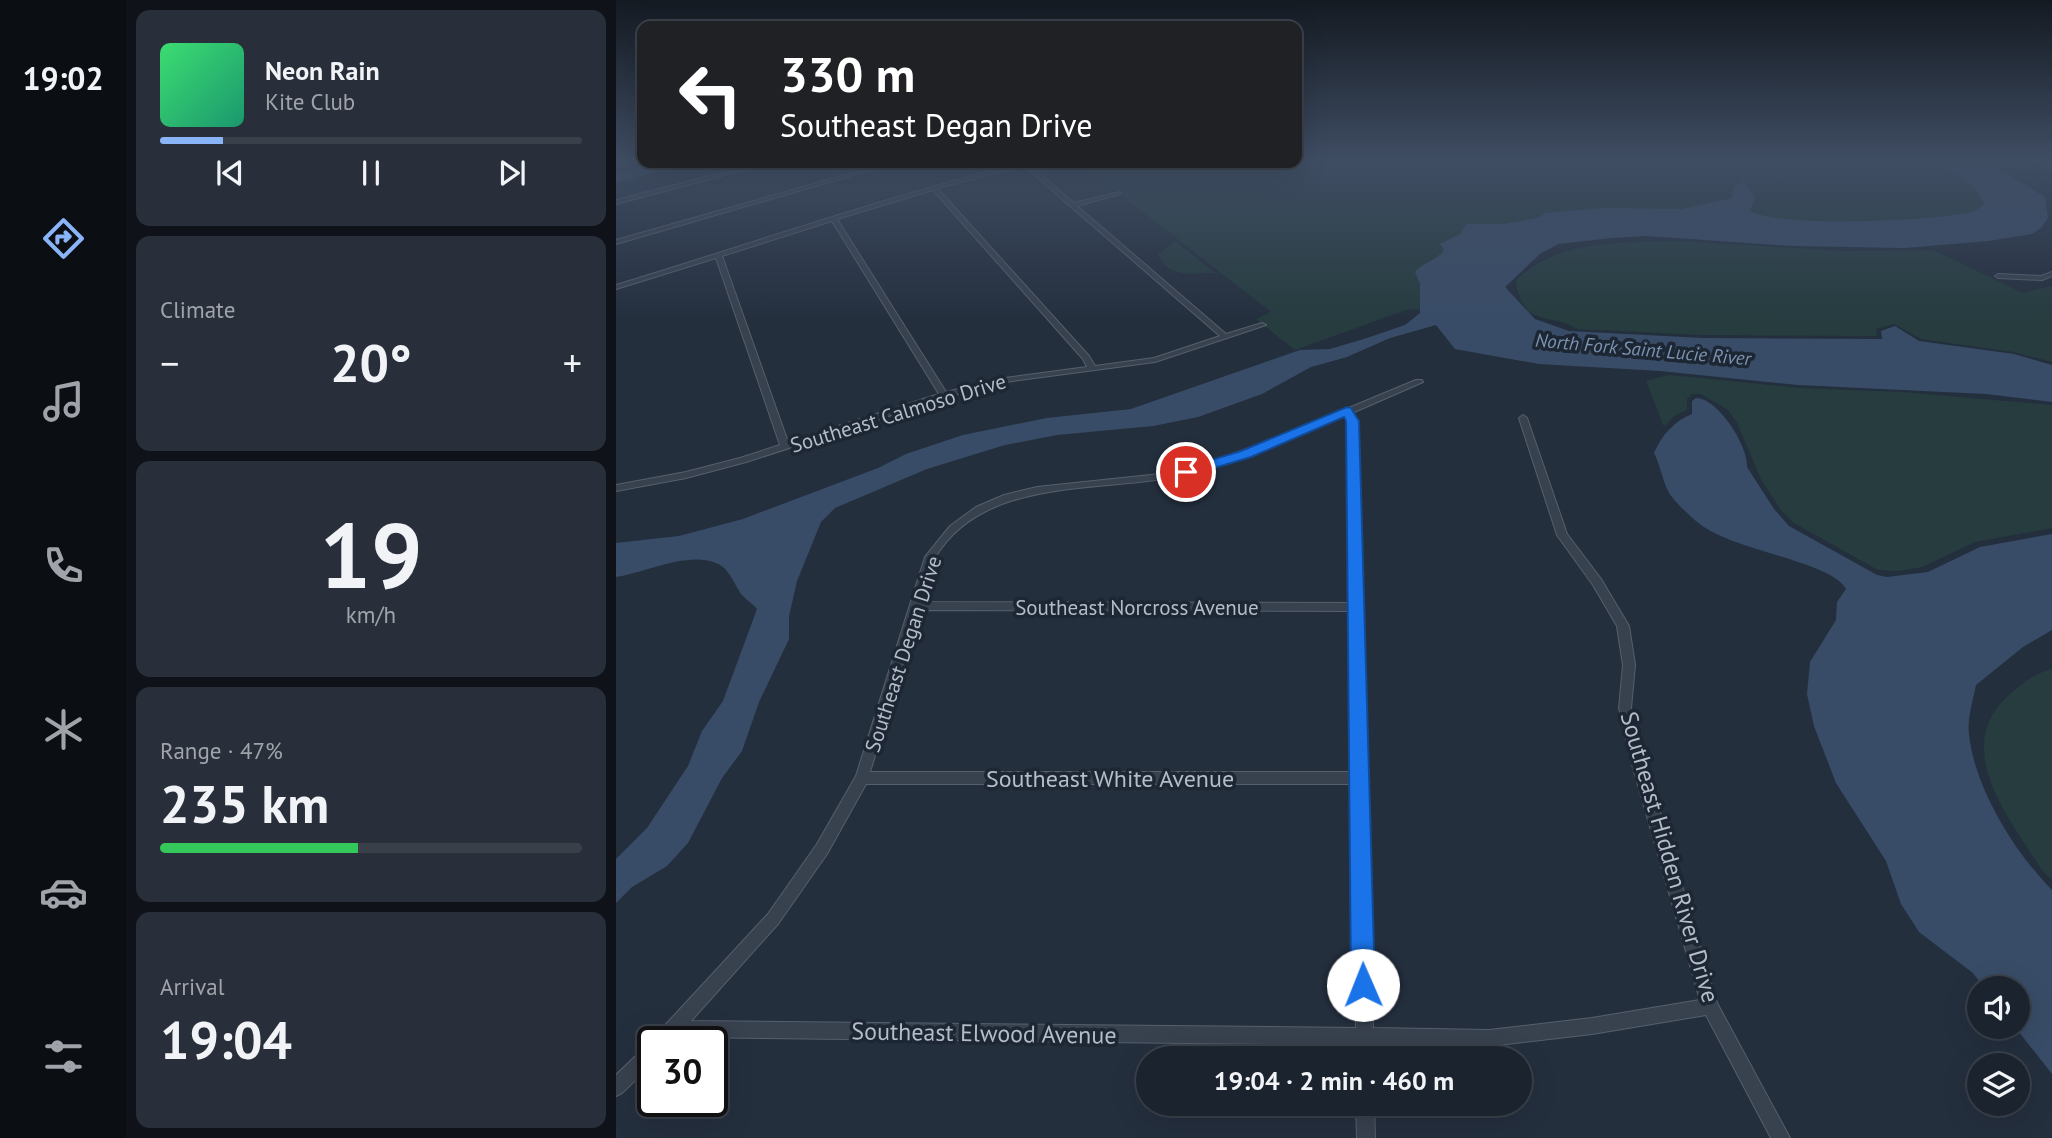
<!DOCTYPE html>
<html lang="en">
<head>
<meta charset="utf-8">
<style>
  body { margin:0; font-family:"PT Sans",sans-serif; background:#282f3a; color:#f1f3f6; height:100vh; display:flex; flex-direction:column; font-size:26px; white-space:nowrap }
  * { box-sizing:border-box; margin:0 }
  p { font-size:23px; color:#a0a4aa }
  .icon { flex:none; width:38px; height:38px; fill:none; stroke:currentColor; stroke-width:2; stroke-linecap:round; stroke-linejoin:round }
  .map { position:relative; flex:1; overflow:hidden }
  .side { display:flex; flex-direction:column; gap:10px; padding:10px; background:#0f1319; width:490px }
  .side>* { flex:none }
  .hud { position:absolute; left:21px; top:21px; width:665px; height:147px; border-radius:14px; box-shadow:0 7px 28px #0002,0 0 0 2px #39404a; background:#202124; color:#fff; overflow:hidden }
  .tools { position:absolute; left:1351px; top:976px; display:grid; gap:14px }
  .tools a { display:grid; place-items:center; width:63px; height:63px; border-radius:50%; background:#1b232e; box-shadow:0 7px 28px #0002,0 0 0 2px #39404a; font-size:35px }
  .speed { position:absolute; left:21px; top:1026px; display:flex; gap:14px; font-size:35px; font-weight:700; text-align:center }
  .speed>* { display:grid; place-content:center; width:91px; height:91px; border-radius:50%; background:#1b232e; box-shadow:0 7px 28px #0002,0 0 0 2px #39404a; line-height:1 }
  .speed .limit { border:4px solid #111; border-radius:10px; background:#fff; color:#111 }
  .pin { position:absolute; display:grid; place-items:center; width:60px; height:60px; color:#fff; margin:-30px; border:4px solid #fff; border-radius:50%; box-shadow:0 2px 7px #0007 }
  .me { position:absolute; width:77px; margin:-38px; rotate:359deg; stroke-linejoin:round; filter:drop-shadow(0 0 5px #0008) }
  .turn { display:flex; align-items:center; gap:24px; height:147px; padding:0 28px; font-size:32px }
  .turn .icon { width:91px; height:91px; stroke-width:2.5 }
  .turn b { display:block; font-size:49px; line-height:60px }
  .big { font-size:52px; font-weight:700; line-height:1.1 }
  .side .widget { flex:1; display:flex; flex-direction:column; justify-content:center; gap:10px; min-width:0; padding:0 24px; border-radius:14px; background:#282f3a }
  .side .dial { align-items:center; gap:0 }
  .dial b { font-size:91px; line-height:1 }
  .song { display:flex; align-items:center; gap:21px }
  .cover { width:84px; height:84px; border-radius:10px; background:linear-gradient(135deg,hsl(140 70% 55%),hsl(160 70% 35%)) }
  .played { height:7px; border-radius:4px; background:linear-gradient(90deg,#8ab4f8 15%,#39404a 15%) }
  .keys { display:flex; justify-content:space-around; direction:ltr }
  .heat { display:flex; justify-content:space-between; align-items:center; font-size:38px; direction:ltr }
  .charge { height:10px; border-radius:5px; background:linear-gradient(90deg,#34c759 47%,#39404a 0) }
  .trip { position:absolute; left:520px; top:1046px; width:396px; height:70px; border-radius:35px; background:#1b232e; box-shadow:0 7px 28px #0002,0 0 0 2px #39404a; font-weight:700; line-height:70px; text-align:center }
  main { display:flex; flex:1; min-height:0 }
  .tabs { display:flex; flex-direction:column; width:126px; justify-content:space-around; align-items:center; background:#0b0e12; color:#a0a4aa }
  .tabs .icon { width:49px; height:49px }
  .tabs .on { color:#8ab4f8 }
  .tabs b { font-size:32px; color:#f1f3f6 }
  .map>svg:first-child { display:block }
  .green { fill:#263c3f }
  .water { fill:#394c67 }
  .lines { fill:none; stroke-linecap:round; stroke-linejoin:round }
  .minor-casing { stroke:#565f6c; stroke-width:2 }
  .minor { fill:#38414e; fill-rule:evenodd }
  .route { fill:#1a73e8; stroke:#114b97; stroke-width:2 }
  .labels { text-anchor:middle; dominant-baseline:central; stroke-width:7; stroke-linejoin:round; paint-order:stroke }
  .far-water-label { font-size:19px; font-style:italic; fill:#7c92b1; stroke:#1d2633 }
  .street-label { font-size:21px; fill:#b4bcc9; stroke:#1d2633 }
  .near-street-label { font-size:24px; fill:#b4bcc9; stroke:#1d2633 }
</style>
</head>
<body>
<main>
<nav class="tabs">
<b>19:02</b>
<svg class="icon on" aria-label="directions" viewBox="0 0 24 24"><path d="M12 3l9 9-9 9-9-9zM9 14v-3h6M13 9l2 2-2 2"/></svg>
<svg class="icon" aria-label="music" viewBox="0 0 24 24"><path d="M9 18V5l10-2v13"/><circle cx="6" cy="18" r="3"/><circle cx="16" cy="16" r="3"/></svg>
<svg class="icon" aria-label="phone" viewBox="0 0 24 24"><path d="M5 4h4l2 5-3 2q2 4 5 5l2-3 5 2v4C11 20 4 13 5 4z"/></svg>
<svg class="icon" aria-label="climate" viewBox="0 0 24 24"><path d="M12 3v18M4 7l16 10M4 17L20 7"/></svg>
<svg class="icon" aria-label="car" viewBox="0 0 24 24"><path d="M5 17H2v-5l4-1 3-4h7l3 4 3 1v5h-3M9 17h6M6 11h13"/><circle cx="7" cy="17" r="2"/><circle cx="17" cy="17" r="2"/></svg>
<svg class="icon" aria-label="filters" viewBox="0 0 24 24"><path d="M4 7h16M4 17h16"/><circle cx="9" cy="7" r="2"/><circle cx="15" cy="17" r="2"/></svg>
</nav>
<section class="side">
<div class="widget">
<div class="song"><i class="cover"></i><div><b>Neon Rain</b><p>Kite Club</p></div></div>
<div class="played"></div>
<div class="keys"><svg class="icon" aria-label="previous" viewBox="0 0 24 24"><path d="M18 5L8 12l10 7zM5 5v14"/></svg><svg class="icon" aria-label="pause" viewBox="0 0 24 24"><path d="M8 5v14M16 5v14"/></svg><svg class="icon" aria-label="next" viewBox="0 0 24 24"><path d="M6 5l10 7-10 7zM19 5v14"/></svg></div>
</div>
<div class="widget"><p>Climate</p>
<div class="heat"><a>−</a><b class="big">20°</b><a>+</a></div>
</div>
<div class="widget dial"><b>19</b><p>km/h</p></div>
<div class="widget"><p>Range · 47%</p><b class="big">235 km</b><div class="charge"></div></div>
<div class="widget"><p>Arrival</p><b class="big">19:04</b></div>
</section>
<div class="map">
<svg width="1436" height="1138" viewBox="0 0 1436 1138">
  <rect width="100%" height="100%" fill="#242f3e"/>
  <!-- green -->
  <g class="green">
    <polygon points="681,160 1335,160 1381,186 1372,221 901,230 833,307 790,310 679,350 640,319 655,312 464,163 681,163"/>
    <path d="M 559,241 L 599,273 C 576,273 554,279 542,255 Z"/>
    <path d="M 1062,241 L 1227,251 L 1317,250 L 1407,293 L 1436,286 L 1436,362 L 1397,352 L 1305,339 L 1278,324 L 1260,329 L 1261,336 L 1085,335 L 961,329 C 932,311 908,330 900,281 C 940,239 1008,243 1062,241 Z"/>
    <polygon points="1052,375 1184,388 1287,392 1436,405 1436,528 1359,542 1306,567 1283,571 1262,570 1178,523 1164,509 1145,479 1121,423 1112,410 1085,394 1076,394 1071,399 1071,410 1058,416 1048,427 1030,381"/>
    <path d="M 1436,669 L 1436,880 L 1426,870 C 1395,821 1335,749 1391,697 C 1407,683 1415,675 1436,669 Z"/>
  </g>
  <!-- water -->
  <g class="water">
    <path d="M 1309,160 L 1365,160 L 1379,166 L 1429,197 L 1432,218 L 1425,228 L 1416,234 L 1373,241 L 1289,248 L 1176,246 L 1030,236 L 996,238 L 942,244 L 924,254 L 889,287 L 919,319 L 953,331 L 1087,338 L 1266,339 L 1265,331 L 1279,326 L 1303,341 L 1398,354 L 1436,365 L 1436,402 L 1370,394 L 1182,385 L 1044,371 L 923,364 L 839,349 L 820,325 L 774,338 L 731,357 L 695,367 L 646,394 L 582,417 L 537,426 L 441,435 L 389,445 L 311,469 L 219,508 L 205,522 L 181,581 L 173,616 L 173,639 L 143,702 L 126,751 L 106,778 L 72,843 L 51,866 L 16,887 L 0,903 L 0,859 L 31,828 L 72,766 L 86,731 L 107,701 L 141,609 C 136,603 129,599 125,594 C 119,585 115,574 107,567 C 80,547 29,573 0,577 L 0,543 L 63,536 L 127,519 L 262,468 L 290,454 L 347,435 L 431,418 L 515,409 L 684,350 L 714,349 L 751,338 L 789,325 L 804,313 L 804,284 L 799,272 C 808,262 820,261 828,250 L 824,244 L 844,234 L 850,224 L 888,224 L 921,218 L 930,213 L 988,208 L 1066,209 L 1116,198 L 1118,186 L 1127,181 L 1139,198 L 1134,211 C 1163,228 1319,221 1355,212 C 1361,211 1364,207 1368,203 C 1355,178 1335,170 1309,160 Z"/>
    <polygon points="43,163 78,163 0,182 0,173"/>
    <path d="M 1080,398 C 1102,398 1133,447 1131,467 L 1158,509 L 1173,526 L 1261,575 L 1271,577 L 1312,572 L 1364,547 L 1436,534 L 1436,630 L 1407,647 L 1360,685 C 1357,700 1351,719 1353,734 C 1358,787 1399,853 1436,890 L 1436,1074 L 1399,1027 L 1402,1027 L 1402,989 L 1369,989 L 1357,973 L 1303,932 L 1285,904 L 1270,861 L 1220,783 L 1198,726 L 1191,694 L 1194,662 L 1220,620 L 1221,602 L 1230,589 C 1214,560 1113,551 1080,521 C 1071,513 1056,500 1051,489 C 1046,477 1044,465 1038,453 C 1046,435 1058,421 1076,414 L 1076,401 Z"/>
  </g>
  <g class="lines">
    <!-- minor casing -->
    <g class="minor-casing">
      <g id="minor">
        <polygon points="1419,160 1426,160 1436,165 1436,169"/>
        <polygon points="146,163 154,163 0,204 0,200"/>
        <polygon points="271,163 279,163 0,244 0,240"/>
        <path d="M 406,163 L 411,163 L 458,203 L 504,192 L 504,194 L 461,206 L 610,334 L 646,323 L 650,325 L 539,362 L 382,383 L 331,397 L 130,462 L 70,478 L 0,491 L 0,485 L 70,472 L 124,458 L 164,445 L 100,258 L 0,289 L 0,285 C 135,244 268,197 406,163 ZM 408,166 L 604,336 L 538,358 L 479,366 L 473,356 L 321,188 ZM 317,190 L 467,359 L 471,367 L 382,379 L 330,392 L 221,219 ZM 216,221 L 323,394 L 172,442 L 106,256 Z"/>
        <polygon points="1436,272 1436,276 1426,280 1382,278 1379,276 1382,274 1425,276"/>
        <path d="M 800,380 L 806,380 L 807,382 L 736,413 L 741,421 L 746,604 L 747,607 L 746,610 L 757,1028 L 873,1030 L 976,1018 L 1084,1000 L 1017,768 L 1003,708 L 1007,665 L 1001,626 L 977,585 L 941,535 L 903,418 L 907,415 L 911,418 L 951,534 L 985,579 L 1013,626 L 1019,665 L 1015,708 L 1031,768 L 1101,1003 L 1174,1138 L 1155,1138 L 1090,1015 L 976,1034 L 873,1046 L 757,1045 L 757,1059 L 741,1059 L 740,1045 L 61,1037 L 57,1041 L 38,1041 L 40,1035 L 152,914 L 201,844 L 240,776 L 309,557 L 334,526 L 360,507 L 388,495 L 421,487 L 544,474 L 600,460 L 658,439 ZM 729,416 L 733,421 L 735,603 L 306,602 C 310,588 313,569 320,556 C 370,475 489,493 570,475 C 624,463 678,437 729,416 ZM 303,610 L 735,611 L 737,772 L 254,772 ZM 250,784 L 737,784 L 740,1028 L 75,1021 L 162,924 L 211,854 Z"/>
        <polygon points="37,1043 37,1063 6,1093 0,1096 0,1075 31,1045"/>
        <polygon points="740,1104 758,1104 759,1138 741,1138"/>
      </g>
    </g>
    <!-- minor -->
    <use href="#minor" class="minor"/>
  </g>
  <!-- sky -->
  <linearGradient id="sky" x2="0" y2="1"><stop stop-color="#141a22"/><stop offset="0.5" stop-color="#3f4d63"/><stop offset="1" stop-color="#3f4d63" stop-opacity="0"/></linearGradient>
  <rect width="1436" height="320" fill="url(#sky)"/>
  <!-- route -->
  <polygon class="route" points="731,407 735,408 743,421 759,985 756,994 747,997 739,994 735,985 730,421 728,417 635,457 575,475 570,477 563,472 565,469 625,451"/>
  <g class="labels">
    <!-- far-water labels -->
    <g class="far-water-label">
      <text transform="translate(1027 349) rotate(5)">North Fork Saint Lucie River</text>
    </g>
    <!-- street labels -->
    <g class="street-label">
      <text transform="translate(282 413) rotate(-17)">Southeast Calmoso Drive</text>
      <text x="521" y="607">Southeast Norcross Avenue</text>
      <text transform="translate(287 654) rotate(-72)">Southeast Degan Drive</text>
    </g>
    <!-- near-street labels -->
    <g class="near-street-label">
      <text x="494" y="778">Southeast White Avenue</text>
      <text transform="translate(1054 857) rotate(74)">Southeast Hidden River Drive</text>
      <text transform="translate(368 1033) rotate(1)">Southeast Elwood Avenue</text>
    </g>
  </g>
</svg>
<div class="tools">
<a><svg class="icon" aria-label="sound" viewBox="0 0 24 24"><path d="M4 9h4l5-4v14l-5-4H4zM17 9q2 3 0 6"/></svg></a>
<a><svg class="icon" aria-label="layers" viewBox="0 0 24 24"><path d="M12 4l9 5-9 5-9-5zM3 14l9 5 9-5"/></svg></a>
</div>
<div class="speed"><div class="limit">30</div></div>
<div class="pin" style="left:570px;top:472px;background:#d93025"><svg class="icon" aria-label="arrive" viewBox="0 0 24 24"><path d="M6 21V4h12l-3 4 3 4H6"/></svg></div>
<svg class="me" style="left:747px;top:985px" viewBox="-20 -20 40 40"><circle r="19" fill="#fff"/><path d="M0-13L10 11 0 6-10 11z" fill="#1a73e8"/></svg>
<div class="trip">19:04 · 2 min · 460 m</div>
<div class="hud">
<div class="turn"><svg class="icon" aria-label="left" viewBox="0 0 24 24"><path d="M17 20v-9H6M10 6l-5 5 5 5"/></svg><div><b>330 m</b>Southeast Degan Drive</div></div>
</div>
</div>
</main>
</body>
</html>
